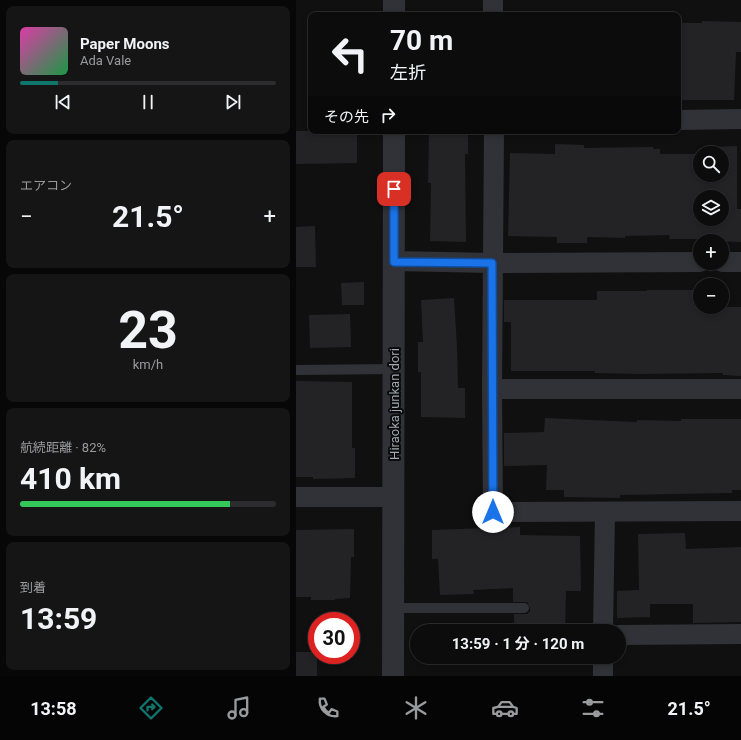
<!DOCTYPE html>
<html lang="ja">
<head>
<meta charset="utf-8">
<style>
  body { margin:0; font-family:Roboto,"Noto Sans JP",sans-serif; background:#151516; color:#f1f3f6; height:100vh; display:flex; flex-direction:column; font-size:15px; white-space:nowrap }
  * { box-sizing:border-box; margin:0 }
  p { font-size:13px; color:#9a9b9d }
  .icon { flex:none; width:22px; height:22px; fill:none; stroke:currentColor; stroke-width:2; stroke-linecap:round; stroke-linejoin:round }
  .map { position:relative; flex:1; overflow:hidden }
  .panel { display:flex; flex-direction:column; gap:6px; padding:6px; background:#070707; width:296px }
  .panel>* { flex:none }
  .hud { position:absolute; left:12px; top:12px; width:373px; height:122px; border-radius:8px; box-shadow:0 2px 6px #0003,0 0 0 1px #2c2c2e; background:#0c0c0d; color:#f1f3f6; overflow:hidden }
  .fabs { position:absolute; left:397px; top:146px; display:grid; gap:8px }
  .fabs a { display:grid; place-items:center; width:36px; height:36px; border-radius:50%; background:#0c0c0d; box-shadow:0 2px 6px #0003,0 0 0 1px #2c2c2e; font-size:20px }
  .speed { position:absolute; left:12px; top:612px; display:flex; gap:8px; font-size:20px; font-weight:700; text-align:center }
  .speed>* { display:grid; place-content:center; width:52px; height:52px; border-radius:50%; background:#0c0c0d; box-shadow:0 2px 6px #0003,0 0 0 1px #2c2c2e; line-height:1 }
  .speed .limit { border:6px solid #d22; background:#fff; color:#111 }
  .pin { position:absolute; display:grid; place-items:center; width:34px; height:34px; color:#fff; margin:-17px; border-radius:8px; box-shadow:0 2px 6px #0006 }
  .me { position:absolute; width:44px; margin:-22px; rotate:0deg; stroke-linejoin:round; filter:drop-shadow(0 0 3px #0008) }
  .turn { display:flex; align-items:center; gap:14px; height:84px; padding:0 16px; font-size:18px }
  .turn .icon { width:52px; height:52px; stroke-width:2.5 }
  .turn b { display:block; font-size:28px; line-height:34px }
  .then { display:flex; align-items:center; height:38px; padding:0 16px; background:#0003; gap:8px; font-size:15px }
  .big { font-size:30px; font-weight:700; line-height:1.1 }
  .panel .card { flex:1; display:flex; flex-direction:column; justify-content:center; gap:6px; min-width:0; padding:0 14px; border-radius:8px; background:#151516 }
  .panel .dial { align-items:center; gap:0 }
  .dial b { font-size:52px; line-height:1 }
  .song { display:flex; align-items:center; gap:12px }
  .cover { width:48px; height:48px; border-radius:6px; background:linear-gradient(135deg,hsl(320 70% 55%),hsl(140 70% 35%)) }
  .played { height:4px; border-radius:2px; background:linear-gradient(90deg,#0f766e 15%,#2c2c2e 15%) }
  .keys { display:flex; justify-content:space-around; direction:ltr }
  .heat { display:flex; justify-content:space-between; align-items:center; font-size:22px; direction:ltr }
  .charge { height:6px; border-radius:3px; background:linear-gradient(90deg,#34c759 82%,#2c2c2e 0) }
  .trip { position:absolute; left:114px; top:624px; width:216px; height:40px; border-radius:20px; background:#0c0c0d; box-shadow:0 2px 6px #0003,0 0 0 1px #2c2c2e; font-weight:700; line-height:40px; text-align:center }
  .tabs { display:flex; height:64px; justify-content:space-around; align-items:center; background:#050505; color:#9a9b9d }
  .tabs .icon { width:28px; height:28px }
  .tabs .current { color:#0f766e }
  .tabs b { font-size:18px; color:#f1f3f6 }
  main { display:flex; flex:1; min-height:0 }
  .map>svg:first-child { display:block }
  .building { fill:#232326; fill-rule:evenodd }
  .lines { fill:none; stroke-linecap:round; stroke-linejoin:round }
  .service { stroke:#313237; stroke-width:10 }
  .minor { stroke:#313237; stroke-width:20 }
  .tertiary { stroke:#313237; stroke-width:22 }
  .route-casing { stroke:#114b97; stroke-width:10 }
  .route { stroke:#1a73e8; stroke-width:7 }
  .labels { text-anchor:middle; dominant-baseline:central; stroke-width:4; stroke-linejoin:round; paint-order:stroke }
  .street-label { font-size:13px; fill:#a0a9b3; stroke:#0b0b0c }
</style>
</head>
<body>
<main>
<section class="panel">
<div class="card">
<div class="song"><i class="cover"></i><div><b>Paper Moons</b><p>Ada Vale</p></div></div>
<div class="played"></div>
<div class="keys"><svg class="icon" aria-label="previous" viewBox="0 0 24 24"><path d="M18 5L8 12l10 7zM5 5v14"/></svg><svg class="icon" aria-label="pause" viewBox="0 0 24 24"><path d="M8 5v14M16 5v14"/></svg><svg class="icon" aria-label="next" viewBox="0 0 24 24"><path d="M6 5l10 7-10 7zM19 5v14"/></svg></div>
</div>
<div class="card"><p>エアコン</p>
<div class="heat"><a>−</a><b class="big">21.5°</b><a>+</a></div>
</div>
<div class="card dial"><b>23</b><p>km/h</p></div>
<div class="card"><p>航続距離 · 82%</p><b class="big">410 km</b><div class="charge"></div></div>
<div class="card"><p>到着</p><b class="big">13:59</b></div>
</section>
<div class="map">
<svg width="445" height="676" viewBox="0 0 445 676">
  <rect width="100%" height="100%" fill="#101011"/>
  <!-- building -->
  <g class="building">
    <polygon points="406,21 445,22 445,52 440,52 438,100 382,100 382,23 406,23"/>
    <polygon points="0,131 61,131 61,163 0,164"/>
    <polygon points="133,131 172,131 172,154 169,154 170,242 134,241 135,183 132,183"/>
    <path d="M 259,144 L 288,145 L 288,148 L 357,147 L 357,149 L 364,149 L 364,154 L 404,154 L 404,175 L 426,175 L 426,153 L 414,153 L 414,147 L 441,146 L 441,209 L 445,209 L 445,242 L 414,241 L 414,239 L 373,239 L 374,235 L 329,236 L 329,238 L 291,237 L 291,243 L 261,243 L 261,237 L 212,236 L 214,153 L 259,154 ZM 404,197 L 426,197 L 426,219 L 404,219 Z"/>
    <polygon points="19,226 20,267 0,267 0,227"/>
    <polygon points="68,282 68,305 46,305 45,283"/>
    <polygon points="351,290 404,290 404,307 445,307 445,376 427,375 427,373 344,374 299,373 299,371 215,371 215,322 208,322 208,300 301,300 301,291 351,291"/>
    <polygon points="158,298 161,347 162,388 169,388 169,418 125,417 125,372 122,372 122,342 127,342 125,300"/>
    <polygon points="54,314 55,347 14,348 13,315"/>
    <polygon points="0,381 56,382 56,448 59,448 59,478 17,479 17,477 0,477"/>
    <polygon points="249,418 341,422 341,420 385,421 385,419 445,419 445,490 436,490 436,493 324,495 324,498 268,497 268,490 250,490 251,465 208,466 208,433 248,432"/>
    <polygon points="224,527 224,535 284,536 285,591 270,591 269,631 218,631 218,614 231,614 234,611 234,608 231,602 217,602 217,588 177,590 178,594 144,595 142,559 136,559 136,530"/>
    <polygon points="58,529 58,557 55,557 54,598 39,599 39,600 15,600 15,597 0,597 0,530"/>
    <polygon points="389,533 390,549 445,547 445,622 397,623 397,604 354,604 354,617 321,618 321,591 343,590 342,534"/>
    <rect x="0" y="652" width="21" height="24"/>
  </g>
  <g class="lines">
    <!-- service -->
    <g class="service">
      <polyline points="0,370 98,369"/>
      <polyline points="97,608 228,608"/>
    </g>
    <!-- minor -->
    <g class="minor">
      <polyline points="197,0 197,15"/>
      <polyline points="382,120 445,119"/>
      <polyline points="198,131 196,389 197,512 445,511"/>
      <polyline points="98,261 196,263 404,262"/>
      <polyline points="426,262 445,262"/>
      <polyline points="196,389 445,389"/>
      <polyline points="0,497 97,497"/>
      <polyline points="307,631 309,512"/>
      <polyline points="323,635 445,634"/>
      <polyline points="307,676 307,657"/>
    </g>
    <!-- tertiary -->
    <g class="tertiary">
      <polyline points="98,0 98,15"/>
      <polyline points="97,676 98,131"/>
    </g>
  </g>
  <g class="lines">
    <!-- route casing -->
    <g class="route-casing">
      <polyline id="route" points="98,189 98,262 196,263 197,512"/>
    </g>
    <!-- route -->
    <use href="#route" class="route"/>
  </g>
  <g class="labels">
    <!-- street labels -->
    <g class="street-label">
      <text transform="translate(98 404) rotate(-90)">Hiraoka junkan dori</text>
    </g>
  </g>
</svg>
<div class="fabs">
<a><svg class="icon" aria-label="search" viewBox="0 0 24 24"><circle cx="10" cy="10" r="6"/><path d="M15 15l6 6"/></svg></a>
<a><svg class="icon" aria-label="layers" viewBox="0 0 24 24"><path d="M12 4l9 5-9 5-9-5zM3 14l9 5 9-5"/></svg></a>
<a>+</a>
<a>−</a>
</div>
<div class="speed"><div class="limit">30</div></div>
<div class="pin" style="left:98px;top:189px;background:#d93025"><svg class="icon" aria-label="arrive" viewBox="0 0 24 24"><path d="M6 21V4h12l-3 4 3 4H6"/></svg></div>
<svg class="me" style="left:197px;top:512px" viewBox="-20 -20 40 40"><circle r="19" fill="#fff"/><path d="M0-13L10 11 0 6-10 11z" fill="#1a73e8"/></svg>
<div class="trip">13:59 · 1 分 · 120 m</div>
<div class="hud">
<div class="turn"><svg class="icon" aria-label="left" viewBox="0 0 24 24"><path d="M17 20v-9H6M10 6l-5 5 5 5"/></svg><div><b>70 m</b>左折</div></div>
<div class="then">その先<svg class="icon" aria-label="right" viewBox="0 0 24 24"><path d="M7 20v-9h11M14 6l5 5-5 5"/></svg></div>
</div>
</div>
</main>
<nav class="tabs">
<b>13:58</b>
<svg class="icon current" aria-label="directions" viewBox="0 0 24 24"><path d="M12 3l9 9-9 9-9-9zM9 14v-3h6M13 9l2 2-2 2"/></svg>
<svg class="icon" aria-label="music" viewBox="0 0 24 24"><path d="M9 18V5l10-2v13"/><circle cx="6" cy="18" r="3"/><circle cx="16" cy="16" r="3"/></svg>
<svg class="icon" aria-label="phone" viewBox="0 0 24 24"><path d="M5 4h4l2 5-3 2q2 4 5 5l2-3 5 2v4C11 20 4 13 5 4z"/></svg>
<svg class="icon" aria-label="climate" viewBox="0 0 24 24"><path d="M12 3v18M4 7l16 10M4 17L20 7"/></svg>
<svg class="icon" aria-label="car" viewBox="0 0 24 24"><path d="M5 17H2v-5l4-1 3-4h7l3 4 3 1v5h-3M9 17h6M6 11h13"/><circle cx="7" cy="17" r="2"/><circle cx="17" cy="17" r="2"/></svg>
<svg class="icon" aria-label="filters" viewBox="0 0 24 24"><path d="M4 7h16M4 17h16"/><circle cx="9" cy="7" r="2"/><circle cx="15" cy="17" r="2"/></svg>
<b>21.5°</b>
</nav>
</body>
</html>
